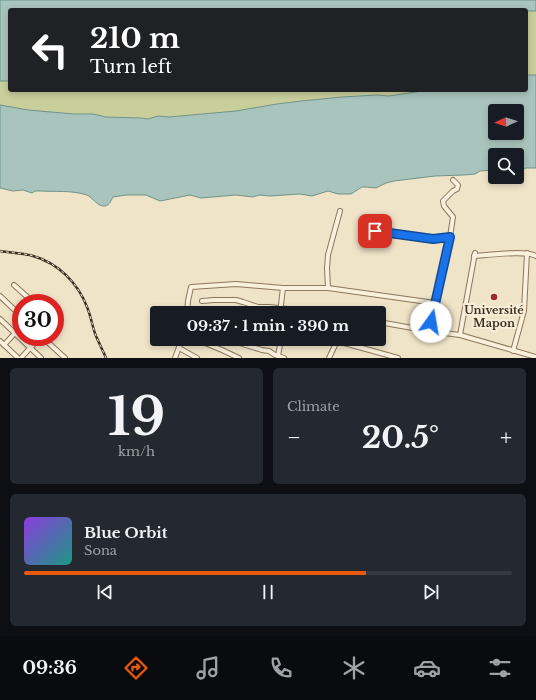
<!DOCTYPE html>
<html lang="en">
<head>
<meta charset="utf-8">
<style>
  body { margin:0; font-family:"Libre Baskerville",serif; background:#242831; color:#f1f3f6; height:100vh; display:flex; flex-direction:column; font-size:15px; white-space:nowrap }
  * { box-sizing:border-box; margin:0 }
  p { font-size:13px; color:#9ea1a6 }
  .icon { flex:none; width:22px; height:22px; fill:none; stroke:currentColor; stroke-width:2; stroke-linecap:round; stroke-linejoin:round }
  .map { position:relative; height:358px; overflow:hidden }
  .panel { display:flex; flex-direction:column; gap:10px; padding:10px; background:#0d0f14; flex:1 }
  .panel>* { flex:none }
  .top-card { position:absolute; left:8px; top:8px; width:520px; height:84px; border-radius:4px; box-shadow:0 2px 6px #0003; background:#202124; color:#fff; overflow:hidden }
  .needle { width:26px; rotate:267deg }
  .controls { position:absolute; left:488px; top:104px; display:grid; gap:8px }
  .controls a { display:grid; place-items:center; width:36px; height:36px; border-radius:4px; background:#171b24; box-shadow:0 2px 6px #0003; font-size:20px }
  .speed { position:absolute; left:12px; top:294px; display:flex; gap:8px; font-size:20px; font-weight:700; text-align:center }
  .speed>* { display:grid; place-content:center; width:52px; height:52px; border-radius:50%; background:#171b24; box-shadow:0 2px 6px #0003; line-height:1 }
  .speed .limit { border:6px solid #d22; background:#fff; color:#111 }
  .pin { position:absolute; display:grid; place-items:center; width:34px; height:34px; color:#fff; margin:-17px; border-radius:8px; box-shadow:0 2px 6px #0006 }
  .me { position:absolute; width:44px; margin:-22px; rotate:13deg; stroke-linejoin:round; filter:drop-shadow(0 0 3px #0008) }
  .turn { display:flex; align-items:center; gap:14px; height:84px; padding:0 16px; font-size:18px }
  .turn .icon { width:52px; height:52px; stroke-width:2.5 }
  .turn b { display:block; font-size:28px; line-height:34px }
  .big { font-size:30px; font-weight:800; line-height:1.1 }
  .panel .card { flex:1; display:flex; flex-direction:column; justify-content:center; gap:6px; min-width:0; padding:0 14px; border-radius:6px; background:#242831 }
  .panel .dial { align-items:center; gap:0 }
  .dial b { font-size:52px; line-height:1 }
  .song { display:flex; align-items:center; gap:12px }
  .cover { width:48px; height:48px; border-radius:6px; background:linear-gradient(135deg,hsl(270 70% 55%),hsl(170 70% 35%)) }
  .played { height:4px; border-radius:2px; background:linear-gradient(90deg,#ea580c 70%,#363941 70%) }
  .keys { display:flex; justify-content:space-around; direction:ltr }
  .heat { display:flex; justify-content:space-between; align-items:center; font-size:22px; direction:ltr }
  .panel .tiles { flex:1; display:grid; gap:10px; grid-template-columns:1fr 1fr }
  .card:last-child { grid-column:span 2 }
  .trip { position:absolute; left:150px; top:306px; width:236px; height:40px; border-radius:4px; background:#171b24; box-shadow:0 2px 6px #0003; font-weight:800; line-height:40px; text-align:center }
  .menu { display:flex; height:64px; justify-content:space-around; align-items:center; background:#090b0e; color:#9ea1a6 }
  .menu .icon { width:28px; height:28px }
  .menu .current { color:#ea580c }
  .menu b { font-size:18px; color:#f1f3f6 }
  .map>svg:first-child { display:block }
  .green { fill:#c9cf9b }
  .water { fill:#a9c4bc; stroke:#6f938a; fill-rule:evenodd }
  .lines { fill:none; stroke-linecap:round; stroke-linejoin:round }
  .minor-casing { stroke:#8d765c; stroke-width:6 }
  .minor { stroke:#faf1dc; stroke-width:4 }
  .rail-casing { stroke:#3d2e20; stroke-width:2.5 }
  .rail { stroke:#f7eed8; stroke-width:1; stroke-dasharray:3; stroke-linecap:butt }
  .route-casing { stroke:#114b97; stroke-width:10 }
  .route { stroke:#1a73e8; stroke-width:7 }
  .poi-dot { fill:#9e2a2b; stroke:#f7eed8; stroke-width:1.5 }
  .labels { text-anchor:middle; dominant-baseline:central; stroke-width:4; stroke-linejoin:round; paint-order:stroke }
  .poi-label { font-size:11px; font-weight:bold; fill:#3d2e20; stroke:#f7eed8 }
</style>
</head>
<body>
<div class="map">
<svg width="536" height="358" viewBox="0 0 536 358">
  <rect width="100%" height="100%" fill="#f0e4c8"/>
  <!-- green -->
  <g class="green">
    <polygon points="526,11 536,11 536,75 526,76"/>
    <polygon points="0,81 10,81 10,90 429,90 389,96 377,95 342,97 301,101 277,104 236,111 169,117 158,116 148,119 141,118 106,117 93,114 74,114 43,112 23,110 0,105"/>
  </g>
  <!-- water -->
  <g class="water">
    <polygon points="0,0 536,0 536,11 526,11 526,10 10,10 10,81 0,81"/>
    <path d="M 529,75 L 536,75 L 536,168 L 526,168 L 517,170 L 517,155 L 495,155 L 495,170 L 480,171 L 475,174 L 464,175 L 435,176 L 394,181 L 386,183 L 376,188 L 366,187 L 362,187 L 351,194 L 338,194 L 328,191 L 312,196 L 300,194 L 270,196 L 259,195 L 253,197 L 236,195 L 201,198 L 190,195 L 160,201 L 146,195 L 126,195 L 113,197 C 111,200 110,205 105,206 C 98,207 93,198 87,195 C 71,190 56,192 40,191 L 35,191 L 32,193 L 23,190 L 13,191 L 0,188 L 0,105 L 28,110 L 74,114 L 93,114 L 106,117 L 141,118 L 148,119 L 158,116 L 169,117 L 236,111 L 277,104 L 301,101 L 342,97 L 377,95 L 389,96 L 429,90 L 526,90 L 526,76 ZM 495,111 L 517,111 L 517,133 L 495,133 Z"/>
  </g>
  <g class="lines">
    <!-- minor casing -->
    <g class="minor-casing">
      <g id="minor">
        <polyline points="375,231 433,239 450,237"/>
        <path d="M 474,256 C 488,255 526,250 536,256"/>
        <polyline points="14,285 34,303"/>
        <polyline points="328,288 327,268 328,255 340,211"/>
        <polyline points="0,296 21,316"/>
        <polyline points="202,301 214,300 236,300 243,302 258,307 269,307 326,313"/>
        <polyline points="435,303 450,237 453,217 444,206 443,201 453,191 457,189 458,185 453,180"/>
        <polyline points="187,313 188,301 191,287 236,284 283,288"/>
        <polyline points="280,313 283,288 328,288 435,303 429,331 379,322"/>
        <polyline points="0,319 41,358"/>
        <polyline points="429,331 460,335 536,357"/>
        <polyline points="460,335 475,253"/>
        <polyline points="42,337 65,358"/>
        <polyline points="219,339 233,341 262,350 269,351 275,355 284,358"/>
        <polyline points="328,339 337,341 329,358"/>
        <polyline points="338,339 337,341 398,358"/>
        <polyline points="0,341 18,358"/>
        <polyline points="205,343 222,350 239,358"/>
        <polyline points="4,345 15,333"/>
        <polyline points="179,348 197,358"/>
        <polyline points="513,351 524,311 527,253"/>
        <polyline points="278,356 281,339"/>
        <polyline points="21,358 30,348 41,337"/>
        <polyline points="175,358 182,339"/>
      </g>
    </g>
    <!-- minor -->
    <use href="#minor" class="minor"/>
    <!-- rail casing -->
    <g class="rail-casing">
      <path id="rail" d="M 0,251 C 11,253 23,253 33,256 C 58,263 78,283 87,307 C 91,316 92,326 96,336 C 99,343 103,351 106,358"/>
    </g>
    <!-- rail -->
    <use href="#rail" class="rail"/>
  </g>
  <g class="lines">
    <!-- route casing -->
    <g class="route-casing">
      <polyline id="route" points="375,231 433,239 450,237 431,322"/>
    </g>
    <!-- route -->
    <use href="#route" class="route"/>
  </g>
  <!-- markers -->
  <circle class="poi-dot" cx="494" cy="297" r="4"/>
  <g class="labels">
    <!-- poi labels -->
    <g class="poi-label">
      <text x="494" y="310">Université<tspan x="494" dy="13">Mapon</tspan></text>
    </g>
  </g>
</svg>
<div class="controls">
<a><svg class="needle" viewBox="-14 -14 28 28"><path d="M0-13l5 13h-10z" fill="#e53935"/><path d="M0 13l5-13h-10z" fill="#9ea1a6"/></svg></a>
<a><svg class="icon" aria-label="search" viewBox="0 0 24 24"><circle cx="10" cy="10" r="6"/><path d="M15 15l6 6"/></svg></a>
</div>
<div class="speed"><div class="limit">30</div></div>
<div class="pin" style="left:375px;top:231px;background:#d93025"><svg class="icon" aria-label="arrive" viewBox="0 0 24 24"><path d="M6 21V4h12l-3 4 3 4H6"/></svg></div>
<svg class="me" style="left:431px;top:322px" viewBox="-20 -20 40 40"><circle r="19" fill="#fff"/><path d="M0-13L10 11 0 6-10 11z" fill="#1a73e8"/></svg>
<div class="trip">09:37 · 1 min · 390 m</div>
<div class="top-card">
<div class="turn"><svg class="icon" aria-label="left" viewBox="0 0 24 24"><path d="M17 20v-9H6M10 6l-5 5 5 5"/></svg><div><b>210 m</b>Turn left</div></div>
</div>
</div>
<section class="panel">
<div class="tiles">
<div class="card dial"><b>19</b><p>km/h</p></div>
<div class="card"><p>Climate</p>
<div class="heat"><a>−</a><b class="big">20.5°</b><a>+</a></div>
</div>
<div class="card">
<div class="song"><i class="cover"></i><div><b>Blue Orbit</b><p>Sona</p></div></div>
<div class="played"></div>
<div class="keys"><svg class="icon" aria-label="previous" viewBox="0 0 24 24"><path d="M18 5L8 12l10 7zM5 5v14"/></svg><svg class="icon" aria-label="pause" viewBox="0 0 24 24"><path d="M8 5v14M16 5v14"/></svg><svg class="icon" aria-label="next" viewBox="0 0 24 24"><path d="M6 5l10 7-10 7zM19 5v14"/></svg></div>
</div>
</div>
</section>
<nav class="menu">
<b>09:36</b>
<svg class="icon current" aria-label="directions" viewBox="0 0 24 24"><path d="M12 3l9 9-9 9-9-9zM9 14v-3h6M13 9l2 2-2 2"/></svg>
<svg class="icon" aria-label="music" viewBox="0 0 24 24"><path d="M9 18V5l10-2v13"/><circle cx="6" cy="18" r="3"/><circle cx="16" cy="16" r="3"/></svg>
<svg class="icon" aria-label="phone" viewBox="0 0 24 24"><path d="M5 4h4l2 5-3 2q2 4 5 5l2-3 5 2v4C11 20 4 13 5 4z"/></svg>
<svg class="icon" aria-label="climate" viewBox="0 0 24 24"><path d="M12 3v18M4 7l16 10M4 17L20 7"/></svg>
<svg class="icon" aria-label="car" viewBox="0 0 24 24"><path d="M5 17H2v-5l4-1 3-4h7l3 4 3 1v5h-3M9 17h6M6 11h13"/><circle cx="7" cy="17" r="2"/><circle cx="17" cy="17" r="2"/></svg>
<svg class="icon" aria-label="filters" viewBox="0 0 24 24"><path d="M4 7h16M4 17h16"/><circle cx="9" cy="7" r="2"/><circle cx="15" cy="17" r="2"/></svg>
</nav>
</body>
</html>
